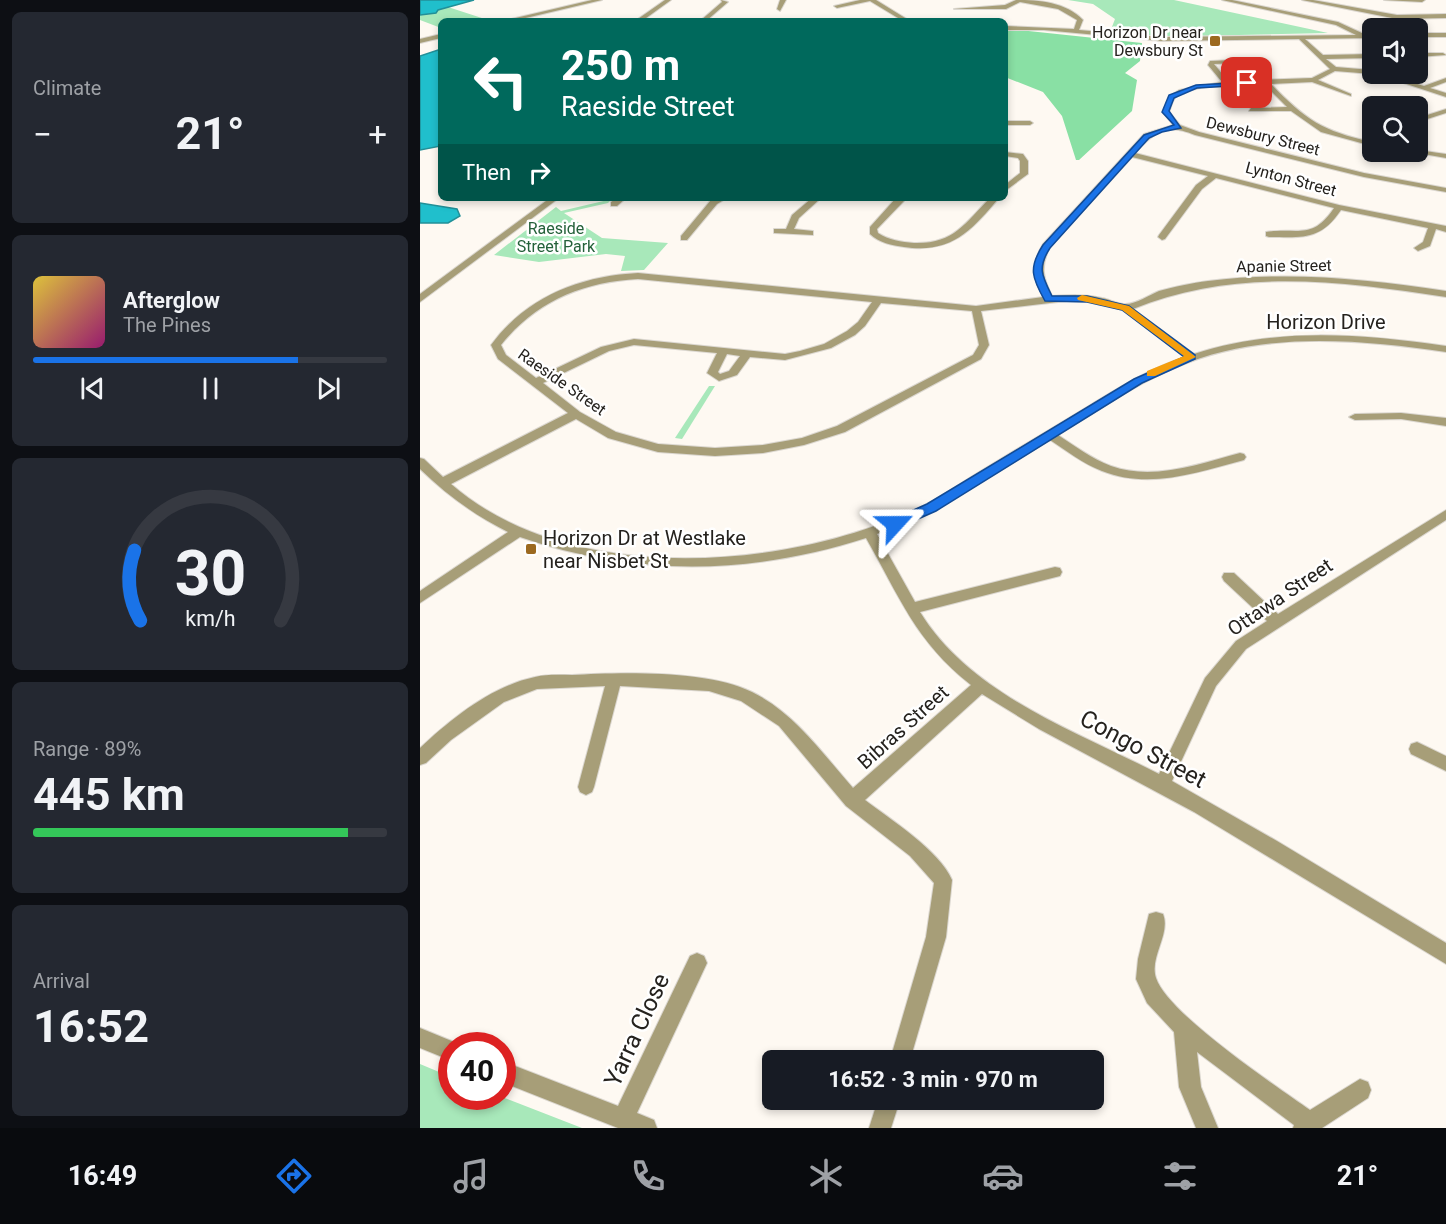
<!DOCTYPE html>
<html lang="en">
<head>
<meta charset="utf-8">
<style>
  body { margin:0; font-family:Roboto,sans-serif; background:#242831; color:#f1f3f6; height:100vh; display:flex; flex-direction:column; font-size:22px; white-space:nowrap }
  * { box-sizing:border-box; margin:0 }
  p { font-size:20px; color:#9ea1a6 }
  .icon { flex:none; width:33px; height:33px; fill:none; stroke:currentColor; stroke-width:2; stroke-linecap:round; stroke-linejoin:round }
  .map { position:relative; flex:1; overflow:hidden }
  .side { display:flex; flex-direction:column; gap:12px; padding:12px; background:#0d0f14; width:420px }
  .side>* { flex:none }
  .banner { position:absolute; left:18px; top:18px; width:570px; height:183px; border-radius:9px; box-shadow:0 3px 9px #0003; background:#00695c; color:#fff; overflow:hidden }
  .fabs { position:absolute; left:942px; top:18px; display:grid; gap:12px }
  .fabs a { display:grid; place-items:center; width:66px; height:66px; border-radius:9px; background:#171b24; box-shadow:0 3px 9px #0003; font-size:30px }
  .speed { position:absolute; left:18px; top:1032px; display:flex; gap:12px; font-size:30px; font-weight:700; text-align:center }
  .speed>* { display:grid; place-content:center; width:78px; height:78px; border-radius:50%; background:#171b24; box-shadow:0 3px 9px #0003; line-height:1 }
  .speed .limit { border:9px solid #d22; background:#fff; color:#111 }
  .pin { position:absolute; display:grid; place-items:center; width:51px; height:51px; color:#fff; margin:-26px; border-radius:12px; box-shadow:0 3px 9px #0006 }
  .me { position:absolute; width:66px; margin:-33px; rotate:66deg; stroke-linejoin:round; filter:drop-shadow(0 0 4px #0008) }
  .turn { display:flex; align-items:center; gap:21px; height:126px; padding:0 24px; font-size:27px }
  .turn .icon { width:78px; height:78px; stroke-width:2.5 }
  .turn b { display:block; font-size:42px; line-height:51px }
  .then { display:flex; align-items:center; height:57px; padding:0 24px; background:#0003; gap:12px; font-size:22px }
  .big { font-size:45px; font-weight:700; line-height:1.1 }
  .side .card { flex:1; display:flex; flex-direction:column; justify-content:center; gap:9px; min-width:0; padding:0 21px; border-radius:9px; background:#242831 }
  .side .dial { align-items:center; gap:0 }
  .dial svg { height:156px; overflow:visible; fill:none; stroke:#363941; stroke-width:7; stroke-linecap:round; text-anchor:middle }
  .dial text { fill:#f1f3f6; stroke:none }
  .song { display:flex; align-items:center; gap:18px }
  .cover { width:72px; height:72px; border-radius:9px; background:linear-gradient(135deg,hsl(50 70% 55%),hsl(320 70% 35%)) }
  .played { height:6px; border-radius:3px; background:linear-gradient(90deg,#1a73e8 75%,#363941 75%) }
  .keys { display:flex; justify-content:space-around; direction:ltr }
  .heat { display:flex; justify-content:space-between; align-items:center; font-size:33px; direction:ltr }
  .charge { height:9px; border-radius:4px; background:linear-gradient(90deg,#34c759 89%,#363941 0) }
  .trip { position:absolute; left:342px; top:1050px; width:342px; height:60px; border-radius:9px; background:#171b24; box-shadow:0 3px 9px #0003; font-weight:700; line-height:60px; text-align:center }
  .dock { display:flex; height:96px; justify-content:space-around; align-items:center; background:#090b0e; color:#9ea1a6 }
  .dock .icon { width:42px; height:42px }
  .dock .current { color:#1a73e8 }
  .dock b { font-size:27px; color:#f1f3f6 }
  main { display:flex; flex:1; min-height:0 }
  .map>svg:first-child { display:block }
  .green { fill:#a8e8ba }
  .forest { fill:#89e0a4 }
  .water { fill:#20bfcc; stroke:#229098; stroke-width:1.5 }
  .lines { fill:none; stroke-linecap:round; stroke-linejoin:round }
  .minor-casing { stroke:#dbd7d0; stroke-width:2 }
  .minor { fill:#a79e78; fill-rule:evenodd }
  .route { fill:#1a73e8; stroke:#114b97; stroke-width:1.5 }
  .slow { fill:#f59e0b }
  .poi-dot { fill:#9c691f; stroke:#fff; stroke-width:2 }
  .labels { text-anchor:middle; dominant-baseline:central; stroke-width:5; stroke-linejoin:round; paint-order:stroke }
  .far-poi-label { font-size:16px; fill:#25221e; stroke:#fff; text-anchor:end }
  .far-street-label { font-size:16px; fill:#25221e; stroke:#fff }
  .far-park-label { font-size:16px; fill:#24613a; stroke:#fff }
  .street-label { font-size:20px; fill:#25221e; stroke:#fff }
  .poi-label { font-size:20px; fill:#25221e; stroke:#fff; text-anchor:start }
  .near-street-label { font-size:24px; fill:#25221e; stroke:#fff }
</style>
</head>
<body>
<main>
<section class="side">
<div class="card"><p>Climate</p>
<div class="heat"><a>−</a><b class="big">21°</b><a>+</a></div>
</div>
<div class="card">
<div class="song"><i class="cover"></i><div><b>Afterglow</b><p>The Pines</p></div></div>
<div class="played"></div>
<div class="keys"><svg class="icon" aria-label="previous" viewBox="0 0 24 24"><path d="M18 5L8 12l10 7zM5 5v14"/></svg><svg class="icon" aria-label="pause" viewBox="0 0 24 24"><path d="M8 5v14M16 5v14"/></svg><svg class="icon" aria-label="next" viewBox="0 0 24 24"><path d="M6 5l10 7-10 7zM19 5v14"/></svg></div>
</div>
<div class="card dial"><svg viewBox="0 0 100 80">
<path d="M14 69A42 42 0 1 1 86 69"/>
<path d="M14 69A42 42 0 0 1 11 33" stroke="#1a73e8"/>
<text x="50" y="56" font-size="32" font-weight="700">30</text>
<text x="50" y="72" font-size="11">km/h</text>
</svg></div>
<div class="card"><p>Range · 89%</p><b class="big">445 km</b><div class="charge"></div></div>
<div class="card"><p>Arrival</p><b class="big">16:52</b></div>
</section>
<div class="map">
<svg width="1026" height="1128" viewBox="0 0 1026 1128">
  <rect width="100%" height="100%" fill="#fef9f2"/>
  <!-- green -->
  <g class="green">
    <polygon points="648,0 754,0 908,33 730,37 690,32 695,19 673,4"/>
    <polygon points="28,7 71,21 21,21 21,28 0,20 0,15 16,13 18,10"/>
    <polygon points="192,199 188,203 144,213 182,238 248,243 224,270 201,271 205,256 186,254 119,262 74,255 136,207 141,211"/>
    <polygon points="289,386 295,386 262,439 255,438"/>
    <polygon points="0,1064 31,1077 32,1096 82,1097 162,1128 0,1128"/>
  </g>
  <!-- forest -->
  <polygon class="forest" points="599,30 722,43 720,61 705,73 717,80 712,111 659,160 656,160 642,116 623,92 585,77 585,31"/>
  <!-- water -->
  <g class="water">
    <polygon points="0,0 54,0 18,10 16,13 0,15"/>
    <polygon points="21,49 21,146 0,150 0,56"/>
    <polygon points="0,203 37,209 40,216 28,223 0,223"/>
  </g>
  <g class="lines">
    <!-- minor casing -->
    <g class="minor-casing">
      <g id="minor">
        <polygon points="172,0 182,0 93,21 83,21"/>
        <polygon points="245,0 251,0 222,21 215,21"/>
        <polygon points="301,0 308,2 286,21 280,21 302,2"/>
        <polygon points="360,0 366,0 360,11 357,9"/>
        <polygon points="440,0 456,0 490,21 483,21 450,1 417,8 414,6"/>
        <path d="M 596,0 C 619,0 646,2 663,20 L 659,30 L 741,37 L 936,35 L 916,25 L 802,0 L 812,0 L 918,22 L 944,34 L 952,34 L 952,38 L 885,39 L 903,55 L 952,54 L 952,58 L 906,59 L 916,67 L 952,70 L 952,74 L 915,71 L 898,80 L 931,94 L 931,96 L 892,82 L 851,84 C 886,120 902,131 952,142 L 952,146 L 901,132 L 871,111 L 829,111 L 831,108 L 867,107 L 844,84 C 826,85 766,84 755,98 C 752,101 751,108 749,112 L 760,125 L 779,132 L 944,173 L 1026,188 L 1026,192 L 944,177 L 775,135 C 746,123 735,131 715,153 L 919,205 L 1026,226 L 1026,232 L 1016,229 L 1010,246 L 998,251 L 994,248 L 1003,242 L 1008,228 L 921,210 C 900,241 883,237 849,237 L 846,236 L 846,232 C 878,227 892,241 914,208 L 796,178 L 782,189 L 745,239 L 742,240 L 738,237 L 739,235 L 776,185 L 788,176 L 712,157 L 630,247 C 620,266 623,278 632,296 C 649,295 666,294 682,298 C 689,299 697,304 704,304 C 715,305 729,295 739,291 C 754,287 772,283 788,281 C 868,271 947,279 1026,291 L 1026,297 C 920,281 815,267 713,309 L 774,354 C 855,327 942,334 1026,346 L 1026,352 C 937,339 841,331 757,367 C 715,384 677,411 638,435 C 655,446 672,459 691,466 C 733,481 779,464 820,453 L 824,454 L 826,457 L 824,460 C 778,472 730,490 682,471 C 663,464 647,451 630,440 L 515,510 L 457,534 L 495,602 L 635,567 L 640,568 L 642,572 L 640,576 L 500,612 C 551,695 656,731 739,774 L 785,678 L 816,641 L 847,621 L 804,581 L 802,577 L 804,573 L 814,573 L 858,614 L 1026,510 L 1026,520 L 826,649 L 796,686 L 752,781 L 857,841 L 1026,943 L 1026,964 L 774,812 L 619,729 L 562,694 L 445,800 C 470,819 520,851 532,880 L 526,937 L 490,1060 L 470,1060 L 506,937 L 514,883 L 490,856 L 426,806 L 359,726 L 321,701 L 289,691 L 200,686 L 174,787 L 172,792 L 166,795 L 160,792 L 158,787 L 185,686 L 117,689 L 84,702 L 31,740 L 6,763 L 0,765 L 0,748 C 32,718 72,686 115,677 C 127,674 140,675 152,675 C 200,672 289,670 332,692 C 375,713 402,753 433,788 L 551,685 C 495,641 480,597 446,538 C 331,575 215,577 100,537 L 0,603 L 0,591 L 88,532 C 54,515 27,495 0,469 L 0,458 L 4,459 L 23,477 L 148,413 L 78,359 L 71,345 C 106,297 160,276 218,273 L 556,306 L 623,297 C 614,277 611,264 623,244 L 724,134 L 753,125 L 743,112 L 750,96 L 759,90 L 802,82 L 788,65 L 790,61 L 839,59 L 837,62 L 794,64 L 808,81 L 892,78 L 910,69 L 879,39 L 741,41 L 624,30 L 585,30 L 585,26 L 654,29 L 657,20 L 638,9 L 600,2 L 586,9 L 534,9 L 585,5 ZM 218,279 L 452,302 L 438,322 L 427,331 L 404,344 L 380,351 L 365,354 L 214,339 L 181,347 L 116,378 L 86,355 L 81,345 C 116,301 163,282 218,279 ZM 655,300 L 679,303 L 703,310 L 765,357 C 731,368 702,386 672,404 C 634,427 597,449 559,472 C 541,483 524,495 505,505 C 371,571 150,588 31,484 L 156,419 L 188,438 L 238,452 L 295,456 L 343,453 L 384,445 L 425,432 L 561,359 L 569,345 L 561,311 ZM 461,303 L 552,311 L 559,345 L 553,355 L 417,426 L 382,438 L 343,445 L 295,448 L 238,444 L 196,432 L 160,412 L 123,383 L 189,351 L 214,345 L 297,353 L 287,373 L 299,381 L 317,375 L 330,357 L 365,360 L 411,348 L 435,335 L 445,326 ZM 307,354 L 320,356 L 309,371 L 300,374 L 298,372 Z"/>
        <polygon points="882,0 893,0 977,15 1026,14 1026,18 977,19"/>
        <polygon points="964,0 1005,0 1002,2"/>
        <rect x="998" y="33" width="28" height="4"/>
        <polygon points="21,34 21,38 0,43 0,39"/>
        <polygon points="998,53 1023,53 1026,55 998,57"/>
        <polygon points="956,74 964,74 1004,86 1026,78 1026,82 1010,88 1026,93 1026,97"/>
        <polygon points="1026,109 1026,113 998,122 998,118"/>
        <polygon points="585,121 610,121 613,123 610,125 585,125"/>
        <polygon points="998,150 1026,154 1026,158 992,152"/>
        <polygon points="585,152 603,154 608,161 608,174 585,191 585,185 600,173 600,161 598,158 585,156"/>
        <polygon points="130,198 139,198 0,302 0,294"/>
        <polygon points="197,198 206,198 197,206 191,206 191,202"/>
        <polygon points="296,198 307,198 297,204 267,240 261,240 261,236 291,200"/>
        <polygon points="392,198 401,198 379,218 374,229 393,231 393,235 354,233 354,229 366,229 372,215"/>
        <path d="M 476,198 L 484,198 L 484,201 L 457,229 L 458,233 C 469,240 481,242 494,243 C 534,244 544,224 570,198 L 579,198 C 551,231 531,254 484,247 C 472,245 459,243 450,234 L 450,227 Z"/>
        <polygon points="981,413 1026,418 1026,426 981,419 935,420 929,417 935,414"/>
        <polygon points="997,742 1026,756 1026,771 991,754 989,749 991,744"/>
        <path d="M 736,912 L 743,914 C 751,934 729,957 736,978 C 748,1014 856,1086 890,1110 L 940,1079 L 948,1082 L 951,1090 L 948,1098 L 902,1128 L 873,1128 L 874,1125 L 777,1052 L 781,1087 L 798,1128 L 776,1128 L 759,1087 L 754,1032 L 727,1003 L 716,979 L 718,959 L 729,914 Z"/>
        <polygon points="277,953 284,956 287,963 217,1113 234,1120 237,1128 198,1128 82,1082 82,1061 198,1106 270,956"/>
        <polygon points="0,1028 39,1044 40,1046 32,1046 32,1061 0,1048"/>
        <polygon points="458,1100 480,1100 471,1128 449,1128"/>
      </g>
    </g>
    <!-- minor -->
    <use href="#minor" class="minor"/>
  </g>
  <!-- route -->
  <path class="route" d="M 829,82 L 827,85 L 777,88 L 754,98 L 749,111 L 761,128 L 742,132 L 729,138 L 630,248 C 617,268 622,276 632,296 L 667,296 L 709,306 L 775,355 L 775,359 L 722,383 L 516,511 L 480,527 L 471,527 L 471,520 L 507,504 L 714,379 L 764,357 L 702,310 L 667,302 L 625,301 C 612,278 608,268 623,245 L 724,135 L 754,125 L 742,112 L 749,95 L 776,85 Z"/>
  <!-- slow -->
  <polygon class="slow" points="662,295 709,306 776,357 735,376 727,376 727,371 764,356 702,310 658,300 657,298"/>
  <!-- markers -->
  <g class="poi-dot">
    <rect x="789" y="35" width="12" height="12" rx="3"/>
    <rect x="105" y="543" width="12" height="12" rx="3"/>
  </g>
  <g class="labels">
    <!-- far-poi labels -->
    <g class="far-poi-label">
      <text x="783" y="32">Horizon Dr near<tspan x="783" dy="18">Dewsbury St</tspan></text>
    </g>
    <!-- far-street labels -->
    <g class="far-street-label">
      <text transform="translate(843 136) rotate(14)">Dewsbury Street</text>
      <text transform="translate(871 179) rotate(15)">Lynton Street</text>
      <text transform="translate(864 266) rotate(-1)">Apanie Street</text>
      <text transform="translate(142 382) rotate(35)">Raeside Street</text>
    </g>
    <!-- far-park labels -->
    <g class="far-park-label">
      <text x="136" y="228">Raeside<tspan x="136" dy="18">Street Park</tspan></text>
    </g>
    <!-- street labels -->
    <g class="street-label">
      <text x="906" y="322">Horizon Drive</text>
      <text transform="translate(860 597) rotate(-34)">Ottawa Street</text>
      <text transform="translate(483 727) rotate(-42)">Bibras Street</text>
    </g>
    <!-- poi labels -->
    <g class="poi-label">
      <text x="123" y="538">Horizon Dr at Westlake<tspan x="123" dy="23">near Nisbet St</tspan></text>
    </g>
    <!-- near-street labels -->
    <g class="near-street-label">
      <text transform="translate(723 749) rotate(28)">Congo Street</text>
      <text transform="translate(217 1030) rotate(-65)">Yarra Close</text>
    </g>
  </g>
</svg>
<div class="fabs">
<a><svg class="icon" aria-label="sound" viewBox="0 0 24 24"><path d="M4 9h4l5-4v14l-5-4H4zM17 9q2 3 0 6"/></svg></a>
<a><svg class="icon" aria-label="search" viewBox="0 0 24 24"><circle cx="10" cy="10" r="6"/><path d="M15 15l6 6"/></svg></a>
</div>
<div class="speed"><div class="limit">40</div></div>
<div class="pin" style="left:827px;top:83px;background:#d93025"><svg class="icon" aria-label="arrive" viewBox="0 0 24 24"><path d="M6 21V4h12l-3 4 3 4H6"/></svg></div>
<svg class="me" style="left:475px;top:524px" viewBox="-20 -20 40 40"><path d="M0-17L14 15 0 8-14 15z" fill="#1a73e8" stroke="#fff" stroke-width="4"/></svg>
<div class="trip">16:52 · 3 min · 970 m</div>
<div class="banner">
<div class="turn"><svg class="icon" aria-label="left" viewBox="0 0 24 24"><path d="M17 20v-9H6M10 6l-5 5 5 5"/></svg><div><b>250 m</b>Raeside Street</div></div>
<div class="then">Then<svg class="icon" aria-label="right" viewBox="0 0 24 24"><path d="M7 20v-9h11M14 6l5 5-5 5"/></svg></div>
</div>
</div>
</main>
<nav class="dock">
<b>16:49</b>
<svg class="icon current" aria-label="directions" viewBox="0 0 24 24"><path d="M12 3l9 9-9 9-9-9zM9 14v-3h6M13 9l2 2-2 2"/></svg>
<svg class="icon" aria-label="music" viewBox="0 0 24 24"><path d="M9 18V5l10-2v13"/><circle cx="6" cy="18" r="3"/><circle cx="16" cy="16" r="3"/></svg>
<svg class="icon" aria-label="phone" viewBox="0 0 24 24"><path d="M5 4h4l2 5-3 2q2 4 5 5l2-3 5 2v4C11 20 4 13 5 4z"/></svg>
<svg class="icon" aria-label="climate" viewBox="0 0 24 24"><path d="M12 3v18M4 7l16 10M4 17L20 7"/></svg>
<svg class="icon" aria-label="car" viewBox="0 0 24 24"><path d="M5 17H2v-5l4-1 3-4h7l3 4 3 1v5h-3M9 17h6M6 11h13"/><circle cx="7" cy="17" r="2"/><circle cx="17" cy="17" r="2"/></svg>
<svg class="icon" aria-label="filters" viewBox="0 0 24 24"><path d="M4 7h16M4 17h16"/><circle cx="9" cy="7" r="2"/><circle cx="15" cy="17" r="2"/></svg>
<b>21°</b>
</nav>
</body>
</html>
